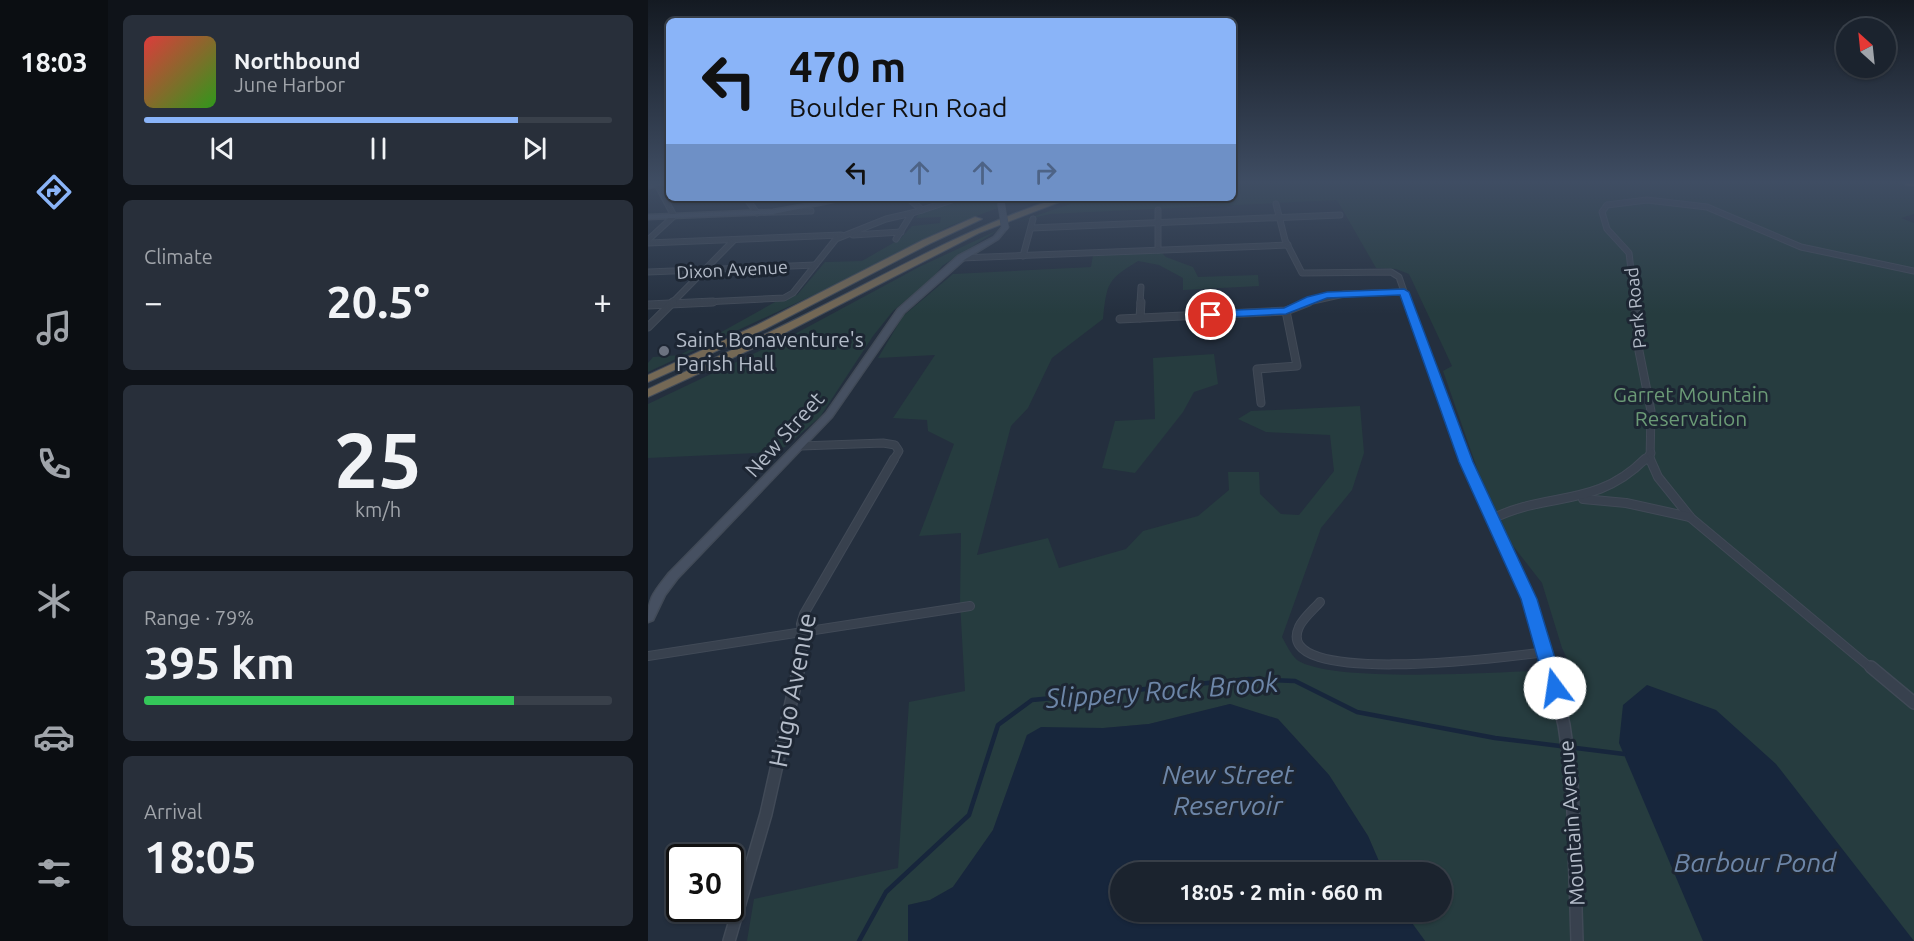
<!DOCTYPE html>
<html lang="en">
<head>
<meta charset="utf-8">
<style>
  body { margin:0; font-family:Ubuntu,sans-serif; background:#282f3a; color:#f1f3f6; height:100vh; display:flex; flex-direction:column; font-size:22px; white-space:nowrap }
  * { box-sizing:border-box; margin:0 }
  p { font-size:20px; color:#a0a4aa }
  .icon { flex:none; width:33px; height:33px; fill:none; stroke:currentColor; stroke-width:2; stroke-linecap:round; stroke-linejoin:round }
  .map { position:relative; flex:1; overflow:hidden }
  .panel { display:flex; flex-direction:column; gap:15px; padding:15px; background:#0f1319; width:540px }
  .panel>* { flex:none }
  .top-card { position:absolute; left:18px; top:18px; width:570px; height:183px; border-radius:9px; box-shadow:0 2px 4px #0004,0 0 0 2px #39404a; background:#8ab4f8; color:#111; overflow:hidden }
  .needle { width:39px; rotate:333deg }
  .controls { position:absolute; left:1188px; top:18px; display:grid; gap:12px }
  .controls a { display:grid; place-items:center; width:60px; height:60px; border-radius:50%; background:#1b232e; box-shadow:0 2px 4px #0004,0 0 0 2px #39404a; font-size:30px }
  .speed { position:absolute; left:18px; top:844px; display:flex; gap:12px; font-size:30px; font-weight:700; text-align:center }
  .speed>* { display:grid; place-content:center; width:78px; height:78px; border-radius:50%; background:#1b232e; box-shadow:0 2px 4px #0004,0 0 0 2px #39404a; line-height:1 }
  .speed .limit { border:3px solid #111; border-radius:9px; background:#fff; color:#111 }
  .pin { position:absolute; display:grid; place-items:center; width:51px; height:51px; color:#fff; margin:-26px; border:3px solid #fff; border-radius:50%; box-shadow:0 2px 6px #0007 }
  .me { position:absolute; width:66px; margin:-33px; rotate:346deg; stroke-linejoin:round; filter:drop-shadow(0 0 4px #0008) }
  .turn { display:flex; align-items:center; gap:21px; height:126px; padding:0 24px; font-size:27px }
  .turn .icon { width:78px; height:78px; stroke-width:2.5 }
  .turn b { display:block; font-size:42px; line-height:51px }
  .lanes { display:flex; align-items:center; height:57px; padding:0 24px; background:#0003; justify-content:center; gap:30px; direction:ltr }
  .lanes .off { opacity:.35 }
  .big { font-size:45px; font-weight:600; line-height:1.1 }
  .panel .widget { flex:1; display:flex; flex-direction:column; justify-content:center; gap:9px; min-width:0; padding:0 21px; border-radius:9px; background:#282f3a }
  .panel .dial { align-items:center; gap:0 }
  .dial b { font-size:78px; line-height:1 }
  .song { display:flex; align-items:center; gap:18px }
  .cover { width:72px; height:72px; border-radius:9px; background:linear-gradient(135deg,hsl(0 70% 55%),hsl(110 70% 35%)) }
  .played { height:6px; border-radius:3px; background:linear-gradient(90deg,#8ab4f8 80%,#39404a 80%) }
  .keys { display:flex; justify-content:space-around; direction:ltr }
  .heat { display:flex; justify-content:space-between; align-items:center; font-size:33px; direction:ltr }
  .charge { height:9px; border-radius:4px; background:linear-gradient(90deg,#34c759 79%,#39404a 0) }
  .trip { position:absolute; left:462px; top:862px; width:342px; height:60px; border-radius:30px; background:#1b232e; box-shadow:0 2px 4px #0004,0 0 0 2px #39404a; font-weight:600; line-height:60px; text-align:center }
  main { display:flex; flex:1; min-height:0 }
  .tabs { display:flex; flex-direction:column; width:108px; justify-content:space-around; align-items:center; background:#0b0e12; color:#a0a4aa }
  .tabs .icon { width:42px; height:42px }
  .tabs .selected { color:#8ab4f8 }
  .tabs b { font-size:27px; color:#f1f3f6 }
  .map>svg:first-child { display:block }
  .green { fill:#263c3f }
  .water { fill:#17263c }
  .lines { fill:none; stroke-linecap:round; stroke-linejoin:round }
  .stream { stroke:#17263c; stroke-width:4.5 }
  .street-far3-casing { stroke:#414a57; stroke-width:7 }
  .street-far2-casing { stroke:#414a57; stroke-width:9 }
  .street-far1-casing { stroke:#414a57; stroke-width:10 }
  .street-casing { stroke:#414a57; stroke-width:14 }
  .secondary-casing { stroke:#414a57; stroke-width:3 }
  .highway-casing { stroke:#434c59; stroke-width:2 }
  .street-far3 { stroke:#38414e; stroke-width:5 }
  .street-far2 { stroke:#38414e; stroke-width:7 }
  .street-far1 { stroke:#38414e; stroke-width:8 }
  .street { stroke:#38414e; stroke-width:11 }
  .secondary { fill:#465061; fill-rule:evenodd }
  .highway { fill:#746855; fill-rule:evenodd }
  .secondary-bridge-casing { stroke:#414a57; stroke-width:8; stroke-linecap:butt }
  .secondary-bridge { stroke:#465061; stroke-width:7 }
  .route { fill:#1a73e8; stroke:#114b97; stroke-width:1.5 }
  .worship-dot { fill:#6b7280; stroke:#1d2633; stroke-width:2 }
  .labels { text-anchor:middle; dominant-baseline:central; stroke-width:6; stroke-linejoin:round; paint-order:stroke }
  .far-street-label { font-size:18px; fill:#b4bcc9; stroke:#1d2633 }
  .poi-label { font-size:21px; fill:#b4bcc9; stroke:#1d2633; text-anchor:start }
  .park-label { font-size:21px; fill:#6b9a76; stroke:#1d2633 }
  .street-label { font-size:21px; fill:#b4bcc9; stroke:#1d2633 }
  .near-street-label { font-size:26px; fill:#b4bcc9; stroke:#1d2633 }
  .near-water-label { font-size:27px; font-style:italic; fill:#6d86a8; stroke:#1d2633 }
</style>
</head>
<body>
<main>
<nav class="tabs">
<b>18:03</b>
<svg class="icon selected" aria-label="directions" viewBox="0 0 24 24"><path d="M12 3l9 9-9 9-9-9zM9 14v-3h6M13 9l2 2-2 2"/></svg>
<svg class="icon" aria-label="music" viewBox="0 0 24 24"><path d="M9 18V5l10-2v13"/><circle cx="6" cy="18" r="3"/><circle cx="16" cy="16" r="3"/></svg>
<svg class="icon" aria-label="phone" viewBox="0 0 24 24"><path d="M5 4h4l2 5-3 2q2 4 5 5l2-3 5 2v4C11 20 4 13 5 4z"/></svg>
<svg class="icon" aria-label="climate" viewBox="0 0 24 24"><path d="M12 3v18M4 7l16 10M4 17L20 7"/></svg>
<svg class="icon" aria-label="car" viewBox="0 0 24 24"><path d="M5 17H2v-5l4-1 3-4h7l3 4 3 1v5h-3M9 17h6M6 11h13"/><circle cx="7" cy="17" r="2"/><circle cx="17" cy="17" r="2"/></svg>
<svg class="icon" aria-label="filters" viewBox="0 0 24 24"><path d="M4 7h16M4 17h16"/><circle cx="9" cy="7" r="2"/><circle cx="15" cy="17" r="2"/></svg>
</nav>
<section class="panel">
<div class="widget">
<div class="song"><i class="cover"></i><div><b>Northbound</b><p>June Harbor</p></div></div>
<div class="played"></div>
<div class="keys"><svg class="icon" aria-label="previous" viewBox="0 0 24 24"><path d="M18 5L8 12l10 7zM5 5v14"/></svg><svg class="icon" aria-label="pause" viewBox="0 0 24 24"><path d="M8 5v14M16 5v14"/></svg><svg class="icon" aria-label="next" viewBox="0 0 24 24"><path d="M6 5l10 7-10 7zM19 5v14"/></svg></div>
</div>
<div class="widget"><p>Climate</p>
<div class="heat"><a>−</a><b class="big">20.5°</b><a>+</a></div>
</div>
<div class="widget dial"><b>25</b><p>km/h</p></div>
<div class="widget"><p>Range · 79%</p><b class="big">395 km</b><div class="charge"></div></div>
<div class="widget"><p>Arrival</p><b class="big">18:05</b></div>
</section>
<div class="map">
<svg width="1266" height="941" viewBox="0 0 1266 941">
  <rect width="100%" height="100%" fill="#242f3e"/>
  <!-- green -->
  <g class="green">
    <path d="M 585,183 L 1254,183 L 1266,186 L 1266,214 L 1253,218 L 1266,223 L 1266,941 L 777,941 L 756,912 L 794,912 L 794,873 L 736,873 L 720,836 L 681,775 L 630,719 L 582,704 L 501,724 L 379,735 L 345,830 L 305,887 L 282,900 L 260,905 L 260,941 L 99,941 L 106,899 L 250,868 L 261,702 L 317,691 L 312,602 L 313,533 L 271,536 L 306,444 L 280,431 L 279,420 L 245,418 L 287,355 L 230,358 L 255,316 L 305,274 L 443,267 L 445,255 L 513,252 L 518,257 L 545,267 L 550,277 L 610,275 L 611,286 L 535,290 L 535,278 L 511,265 L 490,261 C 459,280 459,283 455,319 L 404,358 L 380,408 L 363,426 L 329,555 L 400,538 L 411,568 L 478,549 L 495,531 L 550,516 L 581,490 L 580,472 L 611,472 L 612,494 L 633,514 L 651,515 L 686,471 L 682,435 L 618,432 L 590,419 L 603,411 L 712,406 L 716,453 L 704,490 L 673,528 L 634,637 C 638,644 643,655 649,660 C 686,685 872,671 924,669 L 914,648 L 894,583 L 858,537 L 838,494 L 795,371 L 804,366 L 761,274 L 748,269 L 728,268 L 689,200 L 402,214 L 372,221 L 440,198 L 585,198 Z"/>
    <polygon points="312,198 352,198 350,208 302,226 170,293 0,372 0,363 5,357 32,355 127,302 149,295 177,262 214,261 252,239 264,226 292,223 293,217 268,218 272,212"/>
    <polygon points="350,230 294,266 286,277 245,311 225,336 172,417 137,447 109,453 0,458 0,404 143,336 271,267"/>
    <polygon points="566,354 570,384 546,392 535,412 487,473 454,468 467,421 507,419 505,358"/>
  </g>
  <!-- water -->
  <g class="water">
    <polygon points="999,685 1068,710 1128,764 1266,941 1055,941 971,743 975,705"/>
    <polygon points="582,704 630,719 681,775 720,836 736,873 472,873 472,912 756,912 777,941 260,941 260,905 282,900 305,887 345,830 379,735 393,727 455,728 501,724"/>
  </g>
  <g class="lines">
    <!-- stream -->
    <polyline class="stream" points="211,941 238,892 321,815 350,725 384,700 601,679 647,681 709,712 847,738 976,754"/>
    <!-- street-far3 casing -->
    <g class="street-far3-casing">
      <g id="street-far3">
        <polyline points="98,198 109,213"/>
        <polyline points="628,204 637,240 654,273 743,272 751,277 760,303"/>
        <polyline points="274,210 310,198"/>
        <polyline points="510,210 510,250"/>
        <polyline points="127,212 163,211"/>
        <polyline points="383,228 692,215"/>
        <polyline points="205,235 253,232"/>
        <polyline points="248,239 264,213 274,210 260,198"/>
        <polyline points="0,240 26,216 9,184"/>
        <polyline points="0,243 193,235"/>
        <polyline points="375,256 385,219"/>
        <polyline points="313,258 640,245"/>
        <polyline points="0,272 167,265"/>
        <polyline points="24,303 86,240"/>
        <polyline points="36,303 136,298 145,293 188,239 238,219 264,213"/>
        <polyline points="492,303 493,287"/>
        <polyline points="656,303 696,294 756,292"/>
        <polyline points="987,303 981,253 959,229 954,212 959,205 999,200 1059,207 1153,247 1266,271"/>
      </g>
    </g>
    <!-- street-far2 casing -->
    <g class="street-far2-casing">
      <g id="street-far2">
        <polyline points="760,302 818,461"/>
        <polyline points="987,302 991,351 1003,411 1002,461"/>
        <polyline points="0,305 65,302"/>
        <polyline points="492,318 493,302"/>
        <polyline points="472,319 638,311 661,302"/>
        <polyline points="0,327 25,302"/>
        <polyline points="613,403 609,369 649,366 638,311"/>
        <polyline points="153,446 235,443 247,445 251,451 245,461"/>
        <polyline points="996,461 1003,453"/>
      </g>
    </g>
    <!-- street-far1 casing -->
    <g class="street-far1-casing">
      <g id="street-far1">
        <polyline points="817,459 881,599 902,669"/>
        <polyline points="1002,459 1010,477 1043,518 1224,669"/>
        <polyline points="935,499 978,503 1042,517"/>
        <path d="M 844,519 C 899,491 947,509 997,459"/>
        <path d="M 672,602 C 666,609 655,618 651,627 C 622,690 873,655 898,652"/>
        <polyline points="0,656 322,606"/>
        <polyline points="151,669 156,640 153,624 156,614 246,459"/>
      </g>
    </g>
    <!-- street casing -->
    <g class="street-casing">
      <g id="street">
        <polyline points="902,667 916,725 924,780 929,941"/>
        <polyline points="1223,667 1266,703"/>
        <polyline points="81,941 118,814 151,667"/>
      </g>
    </g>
    <!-- secondary casing -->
    <g class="secondary-casing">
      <g id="secondary">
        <polygon points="10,183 21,183 21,184 0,188 0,184"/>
        <polygon points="192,198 205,198 125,214 0,219 0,215 125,210"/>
        <path d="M 355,226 L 360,227 L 350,239 L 316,260 L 256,313 L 184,417 L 29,579 L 17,595 L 5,620 L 0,622 C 0,597 6,592 21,573 L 178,413 L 250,309 L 310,256 L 346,237 Z"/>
      </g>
    </g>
    <!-- highway casing -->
    <g class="highway-casing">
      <g id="highway">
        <polygon points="1257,183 1266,183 1266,186 1258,185"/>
        <path d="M 410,198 L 422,198 L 331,233 L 121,341 L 0,397 L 0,389 C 61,361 122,333 182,302 C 257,264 329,224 410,198 Z"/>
        <polygon points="327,217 334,219 281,244 117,329 0,382 0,375 109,325 275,240"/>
      </g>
    </g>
    <!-- street-far3 -->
    <use href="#street-far3" class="street-far3"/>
    <!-- street-far2 -->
    <use href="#street-far2" class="street-far2"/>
    <!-- street-far1 -->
    <use href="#street-far1" class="street-far1"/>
    <!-- street -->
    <use href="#street" class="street"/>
    <!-- secondary -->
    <use href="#secondary" class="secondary"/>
    <!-- highway -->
    <use href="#highway" class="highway"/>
    <!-- secondary-bridge casing -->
    <g class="secondary-bridge-casing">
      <polyline id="secondary-bridge" points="353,203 357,227"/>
    </g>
    <!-- secondary-bridge -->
    <use href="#secondary-bridge" class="secondary-bridge"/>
  </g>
  <!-- sky -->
  <linearGradient id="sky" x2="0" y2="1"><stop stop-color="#141a22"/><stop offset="0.58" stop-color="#3f4d63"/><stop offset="1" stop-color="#3f4d63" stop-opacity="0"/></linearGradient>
  <rect width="1266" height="314" fill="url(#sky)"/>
  <!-- route -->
  <polygon class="route" points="756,289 761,292 825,462 889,599 916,688 913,693 907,696 900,693 898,688 873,599 811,462 752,295 679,298 638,314 563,318 558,315 563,311 636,308 659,297 679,292"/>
  <!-- markers -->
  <circle class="worship-dot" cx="16" cy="351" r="6"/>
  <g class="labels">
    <!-- far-street labels -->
    <g class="far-street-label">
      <text transform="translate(84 269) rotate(-3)">Dixon Avenue</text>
      <text transform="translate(987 308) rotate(-96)">Park Road</text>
    </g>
    <!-- poi labels -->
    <g class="poi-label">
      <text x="28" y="339">Saint Bonaventure's<tspan x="28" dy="24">Parish Hall</tspan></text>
    </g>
    <!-- park labels -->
    <g class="park-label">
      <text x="1043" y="394">Garret Mountain<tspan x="1043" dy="24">Reservation</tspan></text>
    </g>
    <!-- street labels -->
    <g class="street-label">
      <text transform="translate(136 434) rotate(-48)">New Street</text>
      <text transform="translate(923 823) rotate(-94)">Mountain Avenue</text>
    </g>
    <!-- near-street labels -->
    <g class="near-street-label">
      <text transform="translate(144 690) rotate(-79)">Hugo Avenue</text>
    </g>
    <!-- near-water labels -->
    <g class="near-water-label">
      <text transform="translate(514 690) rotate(-4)">Slippery Rock Brook</text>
      <text x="580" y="774">New Street<tspan x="580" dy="31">Reservoir</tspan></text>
      <text x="1107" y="862">Barbour Pond</text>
    </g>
  </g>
</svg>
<div class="controls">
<a><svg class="needle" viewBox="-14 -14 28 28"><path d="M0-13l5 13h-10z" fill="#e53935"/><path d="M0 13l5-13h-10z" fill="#a0a4aa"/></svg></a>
</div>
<div class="speed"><div class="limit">30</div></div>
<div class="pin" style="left:563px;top:315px;background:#d93025"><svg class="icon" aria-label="arrive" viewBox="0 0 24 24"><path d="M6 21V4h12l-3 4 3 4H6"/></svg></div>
<svg class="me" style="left:907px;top:688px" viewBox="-20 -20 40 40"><circle r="19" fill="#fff"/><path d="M0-13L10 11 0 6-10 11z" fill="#1a73e8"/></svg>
<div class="trip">18:05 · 2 min · 660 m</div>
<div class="top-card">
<div class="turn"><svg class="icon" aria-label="left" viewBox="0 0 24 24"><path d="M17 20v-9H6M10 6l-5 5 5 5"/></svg><div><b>470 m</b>Boulder Run Road</div></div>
<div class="lanes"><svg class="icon" aria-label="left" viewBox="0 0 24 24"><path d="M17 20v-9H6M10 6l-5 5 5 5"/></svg><svg class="icon off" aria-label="ahead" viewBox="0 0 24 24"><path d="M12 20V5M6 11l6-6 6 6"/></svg><svg class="icon off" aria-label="ahead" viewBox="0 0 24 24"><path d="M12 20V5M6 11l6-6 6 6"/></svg><svg class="icon off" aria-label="right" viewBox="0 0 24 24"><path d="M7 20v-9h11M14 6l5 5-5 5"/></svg></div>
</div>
</div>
</main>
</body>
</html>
